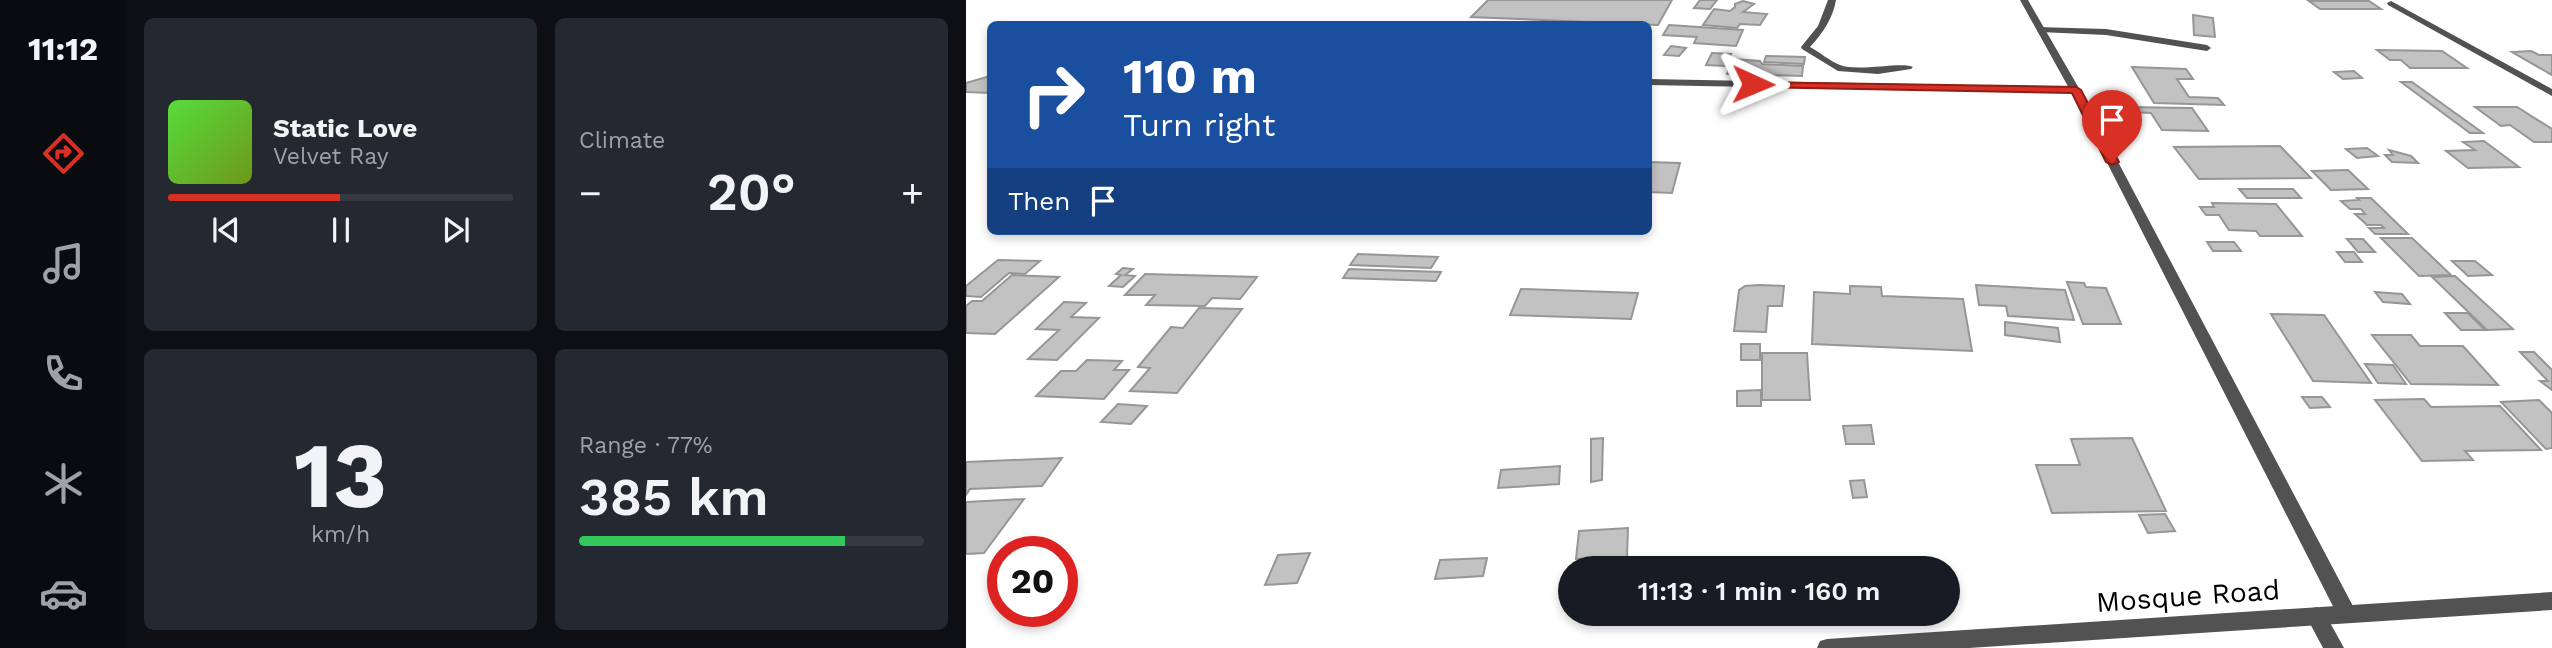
<!DOCTYPE html>
<html lang="en">
<head>
<meta charset="utf-8">
<style>
  body { margin:0; font-family:"Work Sans",sans-serif; background:#242831; color:#f1f3f6; height:100vh; display:flex; flex-direction:column; font-size:26px; white-space:nowrap }
  * { box-sizing:border-box; margin:0 }
  p { font-size:23px; color:#9ea1a6 }
  .icon { flex:none; width:38px; height:38px; fill:none; stroke:currentColor; stroke-width:2; stroke-linecap:round; stroke-linejoin:round }
  .map { position:relative; flex:1; overflow:hidden }
  .panel { display:flex; flex-direction:column; gap:18px; padding:18px; background:#0d0f14; width:840px }
  .panel>* { flex:none }
  .top-card { position:absolute; left:21px; top:21px; width:665px; height:214px; border-radius:10px; box-shadow:0 4px 10px #0003; background:#1a4fa0; color:#fff; overflow:hidden }
  .speed { position:absolute; left:21px; top:536px; display:flex; gap:14px; font-size:35px; font-weight:700; text-align:center }
  .speed>* { display:grid; place-content:center; width:91px; height:91px; border-radius:50%; background:#171b24; box-shadow:0 4px 10px #0003; line-height:1 }
  .speed .limit { border:10px solid #d22; background:#fff; color:#111 }
  .pin { position:absolute; display:grid; place-items:center; width:60px; height:60px; color:#fff; margin:-72px -30px; border-radius:50% 50% 50% 0; rotate:-45deg; box-shadow:0 0 7px #0007 }
  .pin .icon { rotate:45deg }
  .me { position:absolute; width:77px; margin:-38px; rotate:91deg; stroke-linejoin:round; filter:drop-shadow(0 0 5px #0008) }
  .turn { display:flex; align-items:center; gap:24px; height:147px; padding:0 21px; font-size:32px }
  .turn .icon { width:91px; height:91px; stroke-width:2.5 }
  .turn b { display:block; font-size:49px; line-height:60px }
  .then { display:flex; align-items:center; height:66px; padding:0 21px; background:#0003; gap:14px; font-size:26px }
  .big { font-size:52px; font-weight:600; line-height:1.1 }
  .panel .widget { flex:1; display:flex; flex-direction:column; justify-content:center; gap:10px; min-width:0; padding:0 24px; border-radius:10px; background:#242831 }
  .panel .dial { align-items:center; gap:0 }
  .dial b { font-size:91px; line-height:1 }
  .song { display:flex; align-items:center; gap:21px }
  .cover { width:84px; height:84px; border-radius:10px; background:linear-gradient(135deg,hsl(110 70% 55%),hsl(80 70% 35%)) }
  .played { height:7px; border-radius:4px; background:linear-gradient(90deg,#d93025 50%,#363941 50%) }
  .keys { display:flex; justify-content:space-around; direction:ltr }
  .heat { display:flex; justify-content:space-between; align-items:center; font-size:38px; direction:ltr }
  .charge { height:10px; border-radius:5px; background:linear-gradient(90deg,#34c759 77%,#363941 0) }
  .panel .tiles { flex:1; display:grid; gap:18px; grid-template-columns:repeat(2,1fr) }
  .trip { position:absolute; left:592px; top:556px; width:402px; height:70px; border-radius:35px; background:#171b24; box-shadow:0 4px 10px #0003; font-weight:600; line-height:70px; text-align:center }
  main { display:flex; flex:1; min-height:0 }
  .tab-bar { display:flex; flex-direction:column; width:126px; justify-content:space-around; align-items:center; background:#090b0e; color:#9ea1a6 }
  .tab-bar .icon { width:49px; height:49px }
  .tab-bar .on { color:#d93025 }
  .tab-bar b { font-size:32px; color:#f1f3f6 }
  .map>svg:first-child { display:block }
  .building { fill:#c2c2c2; stroke:#969696; stroke-width:2 }
  .lines { fill:none; stroke-linecap:round; stroke-linejoin:round }
  .service { fill:#525252; fill-rule:evenodd }
  .minor { fill:#525252; fill-rule:evenodd }
  .tertiary { fill:#525252; fill-rule:evenodd }
  .route { fill:#d93025; stroke:#8d1f18; stroke-width:2 }
  .labels { text-anchor:middle; dominant-baseline:central; stroke-width:7; stroke-linejoin:round; paint-order:stroke }
  .near-street-label { font-size:28px; fill:#000; stroke:#fff }
</style>
</head>
<body>
<main>
<nav class="tab-bar">
<b>11:12</b>
<svg class="icon on" aria-label="directions" viewBox="0 0 24 24"><path d="M12 3l9 9-9 9-9-9zM9 14v-3h6M13 9l2 2-2 2"/></svg>
<svg class="icon" aria-label="music" viewBox="0 0 24 24"><path d="M9 18V5l10-2v13"/><circle cx="6" cy="18" r="3"/><circle cx="16" cy="16" r="3"/></svg>
<svg class="icon" aria-label="phone" viewBox="0 0 24 24"><path d="M5 4h4l2 5-3 2q2 4 5 5l2-3 5 2v4C11 20 4 13 5 4z"/></svg>
<svg class="icon" aria-label="climate" viewBox="0 0 24 24"><path d="M12 3v18M4 7l16 10M4 17L20 7"/></svg>
<svg class="icon" aria-label="car" viewBox="0 0 24 24"><path d="M5 17H2v-5l4-1 3-4h7l3 4 3 1v5h-3M9 17h6M6 11h13"/><circle cx="7" cy="17" r="2"/><circle cx="17" cy="17" r="2"/></svg>
</nav>
<section class="panel">
<div class="tiles">
<div class="widget">
<div class="song"><i class="cover"></i><div><b>Static Love</b><p>Velvet Ray</p></div></div>
<div class="played"></div>
<div class="keys"><svg class="icon" aria-label="previous" viewBox="0 0 24 24"><path d="M18 5L8 12l10 7zM5 5v14"/></svg><svg class="icon" aria-label="pause" viewBox="0 0 24 24"><path d="M8 5v14M16 5v14"/></svg><svg class="icon" aria-label="next" viewBox="0 0 24 24"><path d="M6 5l10 7-10 7zM19 5v14"/></svg></div>
</div>
<div class="widget"><p>Climate</p>
<div class="heat"><a>−</a><b class="big">20°</b><a>+</a></div>
</div>
<div class="widget dial"><b>13</b><p>km/h</p></div>
<div class="widget"><p>Range · 77%</p><b class="big">385 km</b><div class="charge"></div></div>
</div>
</section>
<div class="map">
<svg width="1586" height="648" viewBox="0 0 1586 648">
  <rect width="100%" height="100%" fill="#fff"/>
  <!-- building -->
  <g class="building">
    <polygon points="522,0 706,0 692,25 505,17"/>
    <polygon points="734,0 751,0 744,9 728,8"/>
    <polygon points="777,1 788,4 777,12 801,14 794,25 774,24 771,28 737,25 748,9 764,11 769,7 769,4"/>
    <polygon points="1343,1 1403,1 1415,9 1354,9"/>
    <polygon points="1227,15 1247,18 1249,37 1228,35"/>
    <polygon points="703,25 777,30 770,46 728,43 731,37 697,35"/>
    <polygon points="705,46 720,48 713,56 698,55"/>
    <polygon points="1411,50 1476,51 1501,68 1444,68 1435,60 1424,60"/>
    <polygon points="1565,51 1573,55 1586,55 1586,75 1546,52"/>
    <polygon points="746,53 765,54 760,66 740,65"/>
    <polygon points="800,56 839,57 838,64 798,62"/>
    <polygon points="766,59 794,61 796,64 837,66 836,76 761,74"/>
    <polygon points="1166,67 1220,69 1227,79 1211,79 1223,97 1252,98 1258,105 1188,103"/>
    <polygon points="1388,71 1396,78 1377,79 1368,72"/>
    <polygon points="24,76 24,93 0,92 0,83"/>
    <polygon points="1435,82 1446,82 1517,133 1504,133"/>
    <polygon points="1160,107 1226,108 1242,131 1196,130 1185,113 1164,112"/>
    <polygon points="1509,107 1551,107 1586,129 1586,142 1568,142 1544,125 1535,126"/>
    <polygon points="1518,141 1553,167 1502,168 1480,151 1509,150 1497,142"/>
    <polygon points="1314,146 1345,178 1233,179 1208,147"/>
    <polygon points="1401,148 1412,156 1391,158 1380,149"/>
    <polygon points="1423,150 1445,156 1452,163 1426,162 1419,155 1427,155"/>
    <polygon points="682,162 714,163 706,193 682,192"/>
    <polygon points="1382,170 1402,189 1365,190 1346,171"/>
    <polygon points="1273,189 1327,189 1335,198 1281,198"/>
    <polygon points="1391,198 1405,198 1442,234 1409,234 1403,228 1418,228 1415,225 1401,225 1389,214 1399,214 1395,209 1384,209 1375,201 1393,200"/>
    <polygon points="1246,203 1310,204 1336,236 1294,236 1290,231 1263,230 1253,215 1240,215 1234,207 1248,207"/>
    <polygon points="1415,238 1446,238 1485,275 1453,276"/>
    <polygon points="1381,239 1397,239 1409,252 1392,252"/>
    <polygon points="1241,242 1268,242 1275,251 1247,251"/>
    <polygon points="1371,252 1388,252 1396,262 1379,262"/>
    <polygon points="392,254 472,257 465,268 384,265"/>
    <polygon points="32,260 74,261 59,274 43,273 15,297 0,296 0,286"/>
    <polygon points="1486,261 1509,261 1526,275 1502,276"/>
    <polygon points="157,268 167,269 159,275 169,276 157,287 143,286 155,275 150,274"/>
    <polygon points="383,269 475,272 470,281 377,278"/>
    <polygon points="179,274 291,277 274,299 246,298 239,306 180,305 189,295 159,295"/>
    <polygon points="46,275 93,277 29,334 0,333 0,306 6,301 16,301"/>
    <polygon points="1489,276 1547,329 1521,330 1466,277"/>
    <polygon points="1101,282 1118,283 1120,287 1140,288 1155,324 1117,324"/>
    <polygon points="793,285 818,286 816,306 802,306 800,332 768,331 773,290 779,286"/>
    <polygon points="1010,285 1099,290 1108,320 1042,316 1040,306 1013,305"/>
    <polygon points="884,286 915,287 916,296 997,299 1006,351 846,344 848,292 884,294"/>
    <polygon points="555,289 672,293 665,319 544,315"/>
    <polygon points="1409,292 1436,294 1444,304 1417,302"/>
    <polygon points="98,302 120,303 105,317 133,318 91,360 62,359 93,330 70,329"/>
    <polygon points="233,308 276,309 211,393 164,391 184,368 172,367 205,327 217,328"/>
    <polygon points="1479,313 1502,313 1519,330 1495,330"/>
    <polygon points="1305,314 1358,315 1405,383 1347,381"/>
    <polygon points="1039,322 1092,328 1094,342 1039,335"/>
    <polygon points="1406,335 1445,335 1454,346 1497,346 1532,385 1445,384"/>
    <rect x="775" y="344" width="19" height="16"/>
    <polygon points="1554,352 1568,352 1586,370 1586,390 1574,381 1582,381"/>
    <polygon points="796,353 841,353 844,400 796,400"/>
    <polygon points="121,360 156,361 148,370 163,370 138,399 70,396 95,371 110,371"/>
    <polygon points="1399,364 1427,365 1440,384 1412,383"/>
    <polygon points="795,390 795,406 771,406 771,391"/>
    <polygon points="1336,397 1356,397 1364,407 1344,408"/>
    <polygon points="1458,399 1465,407 1534,406 1575,450 1499,451 1507,460 1456,461 1409,400"/>
    <polygon points="1573,400 1586,413 1586,448 1580,449 1535,402"/>
    <polygon points="152,404 181,406 165,424 135,422"/>
    <polygon points="905,425 908,444 880,444 877,426"/>
    <polygon points="637,438 636,480 625,482 625,439"/>
    <polygon points="1166,438 1200,511 1086,513 1070,465 1114,465 1105,439"/>
    <polygon points="96,458 76,486 4,489 0,495 0,462"/>
    <polygon points="594,466 593,484 532,488 535,470"/>
    <polygon points="898,480 901,497 887,498 884,481"/>
    <polygon points="58,499 18,553 0,554 0,502"/>
    <polygon points="1199,514 1209,531 1182,533 1173,515"/>
    <polygon points="662,528 661,557 610,559 613,531"/>
    <polygon points="344,553 331,583 299,585 312,555"/>
    <polygon points="521,558 517,576 469,579 474,560"/>
  </g>
  <g class="lines">
    <!-- service -->
    <g class="service">
      <path d="M 862,0 L 870,0 C 867,18 857,33 844,47 C 853,52 864,61 874,65 C 892,72 937,61 947,67 L 945,69 L 912,74 L 872,71 L 836,49 L 835,47 L 852,26 Z"/>
      <polygon points="1071,27 1140,29 1241,45 1245,48 1241,51 1140,35 1074,32 1071,31"/>
      <polygon points="682,79 1109,87 1114,90 1109,93 682,85"/>
    </g>
    <!-- minor -->
    <g class="minor">
      <polygon points="1054,0 1062,0 1114,90 1388,608 1391,614 1388,620 1381,623 1374,620 1104,90"/>
      <polygon points="1425,1 1586,89 1586,96 1422,5 1421,3"/>
      <polygon points="1350,607 1357,610 1378,648 1357,648 1340,616 1343,610"/>
    </g>
    <!-- tertiary -->
    <polygon class="tertiary" points="1586,592 1586,610 1003,648 851,648 854,641 861,639"/>
  </g>
  <!-- route -->
  <polygon class="route" points="784,82 1110,87 1115,90 1153,162 1146,165 1140,162 1106,93 787,87 782,84"/>
  <g class="labels">
    <!-- near-street labels -->
    <g class="near-street-label">
      <text transform="translate(1222 596) rotate(-4)">Mosque Road</text>
    </g>
  </g>
</svg>
<div class="speed"><div class="limit">20</div></div>
<div class="pin" style="left:1146px;top:162px;background:#d93025"><svg class="icon" aria-label="arrive" viewBox="0 0 24 24"><path d="M6 21V4h12l-3 4 3 4H6"/></svg></div>
<svg class="me" style="left:787px;top:84px" viewBox="-20 -20 40 40"><path d="M0-17L14 15 0 8-14 15z" fill="#d93025" stroke="#fff" stroke-width="4"/></svg>
<div class="trip">11:13 · 1 min · 160 m</div>
<div class="top-card">
<div class="turn"><svg class="icon" aria-label="right" viewBox="0 0 24 24"><path d="M7 20v-9h11M14 6l5 5-5 5"/></svg><div><b>110 m</b>Turn right</div></div>
<div class="then">Then<svg class="icon" aria-label="arrive" viewBox="0 0 24 24"><path d="M6 21V4h12l-3 4 3 4H6"/></svg></div>
</div>
</div>
</main>
</body>
</html>
